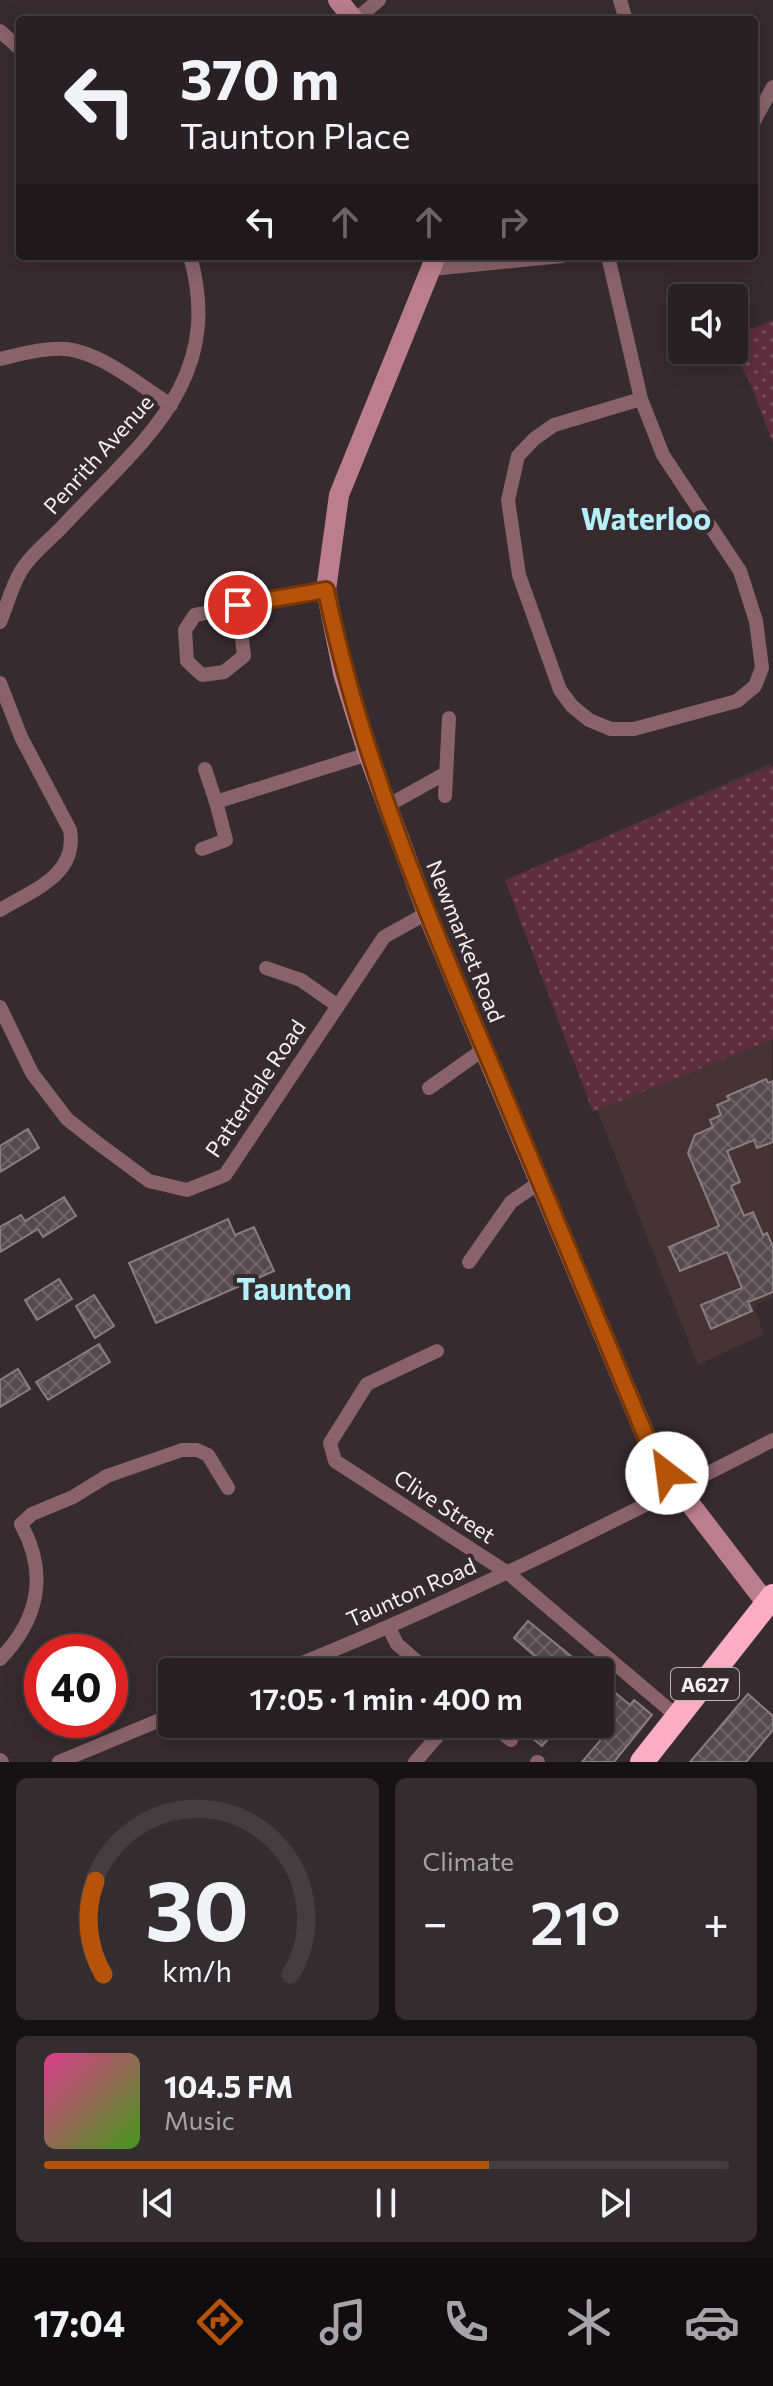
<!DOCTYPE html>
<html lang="en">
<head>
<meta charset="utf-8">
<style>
  body { margin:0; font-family:Commissioner,sans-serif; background:#342d2f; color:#f1f3f6; height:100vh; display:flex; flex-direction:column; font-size:30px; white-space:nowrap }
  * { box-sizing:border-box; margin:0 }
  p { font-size:26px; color:#a5a3a5 }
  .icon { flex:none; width:44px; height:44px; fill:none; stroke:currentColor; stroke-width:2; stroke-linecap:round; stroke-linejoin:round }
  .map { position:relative; height:1762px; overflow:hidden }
  .sheet { display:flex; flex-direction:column; gap:16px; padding:16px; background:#161213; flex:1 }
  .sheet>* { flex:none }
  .banner { position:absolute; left:16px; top:16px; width:742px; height:244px; border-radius:8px; box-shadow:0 4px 20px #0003,0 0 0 2px #443e40; background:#282022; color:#f1f3f6; overflow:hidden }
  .fabs { position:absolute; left:668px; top:284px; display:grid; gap:16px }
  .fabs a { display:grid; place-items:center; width:80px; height:80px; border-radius:8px; background:#282022; box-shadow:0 4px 20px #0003,0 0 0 2px #443e40; font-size:40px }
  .speed { position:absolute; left:24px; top:1634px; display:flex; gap:16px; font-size:40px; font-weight:700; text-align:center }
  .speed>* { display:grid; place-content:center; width:104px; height:104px; border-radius:50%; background:#282022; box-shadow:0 4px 20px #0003,0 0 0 2px #443e40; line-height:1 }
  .speed .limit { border:12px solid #d22; background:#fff; color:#111 }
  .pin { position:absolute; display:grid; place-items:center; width:68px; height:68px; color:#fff; margin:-34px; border:4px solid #fff; border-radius:50%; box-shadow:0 2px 8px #0007 }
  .me { position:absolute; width:88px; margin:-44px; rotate:330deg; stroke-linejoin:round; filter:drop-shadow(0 0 6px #0008) }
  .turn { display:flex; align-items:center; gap:28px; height:168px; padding:0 32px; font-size:36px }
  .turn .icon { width:104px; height:104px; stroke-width:2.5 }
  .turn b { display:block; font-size:56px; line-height:68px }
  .lanes { display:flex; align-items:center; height:76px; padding:0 32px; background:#0003; justify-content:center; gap:40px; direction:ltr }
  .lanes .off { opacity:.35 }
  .big { font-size:60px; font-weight:600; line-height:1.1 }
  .sheet .widget { flex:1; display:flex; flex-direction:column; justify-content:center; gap:12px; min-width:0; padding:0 28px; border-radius:12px; background:#342d2f }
  .sheet .dial { align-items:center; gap:0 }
  .dial svg { height:208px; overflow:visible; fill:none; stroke:#443e40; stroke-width:7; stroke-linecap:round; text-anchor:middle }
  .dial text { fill:#f1f3f6; stroke:none }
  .song { display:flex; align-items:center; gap:24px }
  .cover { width:96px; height:96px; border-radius:12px; background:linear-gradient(135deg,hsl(330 70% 55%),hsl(100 70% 35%)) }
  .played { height:8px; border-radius:4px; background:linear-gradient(90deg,#b45309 65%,#443e40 65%) }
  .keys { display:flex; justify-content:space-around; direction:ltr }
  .heat { display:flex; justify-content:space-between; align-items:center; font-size:44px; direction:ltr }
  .sheet .tiles { flex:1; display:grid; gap:16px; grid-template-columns:1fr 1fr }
  .widget:last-child { grid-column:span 2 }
  .trip { position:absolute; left:158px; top:1658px; width:456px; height:80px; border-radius:8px; background:#282022; box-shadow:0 4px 20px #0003,0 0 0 2px #443e40; font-weight:600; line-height:80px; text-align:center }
  .tabs { display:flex; height:128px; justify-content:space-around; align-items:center; background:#100d0e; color:#a5a3a5 }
  .tabs .icon { width:56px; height:56px }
  .tabs .current { color:#b45309 }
  .tabs b { font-size:36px; color:#f1f3f6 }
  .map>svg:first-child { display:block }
  .built { fill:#453338 }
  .park { fill:url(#park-dots) }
  .building { fill:url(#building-cross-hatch); stroke:#8a7d81; stroke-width:2 }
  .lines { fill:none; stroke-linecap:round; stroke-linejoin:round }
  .street { stroke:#89626d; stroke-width:14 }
  .secondary { stroke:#bb7d90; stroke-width:20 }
  .highway { stroke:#faadc4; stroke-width:24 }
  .route-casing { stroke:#753606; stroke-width:20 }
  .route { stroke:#b45309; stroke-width:14 }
  .labels { text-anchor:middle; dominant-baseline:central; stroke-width:8; stroke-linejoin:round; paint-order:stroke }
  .shield { fill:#362b2e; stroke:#bdb4b6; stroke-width:2 }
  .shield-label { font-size:20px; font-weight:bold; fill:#f7eff1 }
  .street-label { font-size:22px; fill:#f7eff1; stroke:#362b2e }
  .district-label { font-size:30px; font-weight:bold; fill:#b5eff9; stroke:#362b2e }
</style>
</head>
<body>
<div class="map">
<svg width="773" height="1762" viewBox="0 0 773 1762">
  <defs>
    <pattern id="park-dots" width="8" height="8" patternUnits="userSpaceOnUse" patternTransform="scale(2)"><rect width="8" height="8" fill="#5e2e3e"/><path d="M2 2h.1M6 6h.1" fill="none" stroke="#764d5a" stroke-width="1.8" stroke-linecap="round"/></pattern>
    <pattern id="building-cross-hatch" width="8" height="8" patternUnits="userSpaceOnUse" patternTransform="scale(2)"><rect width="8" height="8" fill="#554a4d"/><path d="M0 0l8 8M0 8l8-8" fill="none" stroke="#6e6467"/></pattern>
  </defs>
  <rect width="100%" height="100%" fill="#362b2e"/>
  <!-- built -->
  <polygon class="built" points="771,763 773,1297 753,1306 764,1334 698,1365 510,890 519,875"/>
  <!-- park -->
  <g class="park">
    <polygon points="773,320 773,443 749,380 731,350 734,350 734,336"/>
    <polygon points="773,766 773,1039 593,1112 505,880"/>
  </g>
  <!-- building -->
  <g class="building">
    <polygon points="766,1079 768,1083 773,1081 773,1142 757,1148 754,1140 727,1151 740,1182 731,1186 744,1216 753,1212 763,1235 767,1233 773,1247 773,1292 748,1302 752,1311 711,1329 701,1305 742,1288 727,1252 680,1271 669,1247 719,1226 688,1153 695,1135 713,1127 710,1120 721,1115 717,1105 729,1100 727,1096"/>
    <polygon points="28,1129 39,1148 0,1172 0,1146"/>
    <polygon points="64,1197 76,1216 43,1237 38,1229 0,1252 0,1227 21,1215 25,1221"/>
    <polygon points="228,1219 235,1235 254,1227 274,1271 156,1323 129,1263"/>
    <polygon points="59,1279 72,1299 37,1320 25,1300"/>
    <polygon points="94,1295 114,1326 95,1338 76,1306"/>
    <polygon points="99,1344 110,1362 48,1400 36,1382"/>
    <polygon points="18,1369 30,1389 0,1407 0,1380"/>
    <polygon points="528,1621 571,1656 590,1672 555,1672 537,1658 514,1638"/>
    <polygon points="600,1680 630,1705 634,1700 652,1715 614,1762 582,1762 600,1741"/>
    <polygon points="748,1694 773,1716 773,1730 746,1762 690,1762"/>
    <polygon points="515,1724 561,1724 542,1746"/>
  </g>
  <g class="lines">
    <!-- street -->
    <g class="street">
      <polyline points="620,0 626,20"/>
      <polyline points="355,20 379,0"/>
      <polyline points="0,31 20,49"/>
      <polyline points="754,121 773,87"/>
      <polyline points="608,256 641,399 663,455 740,571 756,621 762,668 755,686 737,701 634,729 611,729 589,720 572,706 560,690 519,575 508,500 518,456 534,439 554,425 641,399"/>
      <polyline points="432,269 562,256"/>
      <path d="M 0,359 C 22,354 45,347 67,349 C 104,354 140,386 171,405"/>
      <polyline points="238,605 244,656 224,672 202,675 187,661 185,630 195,615 326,590"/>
      <path d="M 0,622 C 7,606 12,585 21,571 C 31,554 50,540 63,526 C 140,443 226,382 190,256"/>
      <path d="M 0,683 L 21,737 L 70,830 C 78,875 33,890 0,910"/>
      <polyline points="205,769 216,802"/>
      <polyline points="445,796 449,718"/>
      <polyline points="387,806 446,773"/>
      <polyline points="202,849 226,840 216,802 368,754"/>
      <polyline points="266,968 301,980 338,1006"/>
      <polyline points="0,1007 32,1073 67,1119 95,1141 149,1181 187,1190 225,1175 384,937 427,913"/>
      <polyline points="429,1088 484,1049"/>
      <polyline points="469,1262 511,1202 540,1182"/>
      <polyline points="437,1351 367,1384 330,1443 335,1461 508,1573 679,1718"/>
      <polyline points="389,1628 397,1644 429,1672"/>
      <path d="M 0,1659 C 39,1619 48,1573 21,1524 L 32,1514 L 73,1497 L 107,1476 L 182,1450 L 197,1450 L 208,1455 L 228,1488"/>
      <path d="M 280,1672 C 449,1605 611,1523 773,1440"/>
      <polyline points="491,1724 511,1740"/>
      <polyline points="0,1760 2,1762"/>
      <polyline points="59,1762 172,1715"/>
      <polyline points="415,1762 448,1724"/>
      <polyline points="537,1762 538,1762"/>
    </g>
    <!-- secondary -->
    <g class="secondary">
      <polyline points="338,0 354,20"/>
      <polyline points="436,256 339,495 326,590 343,673 368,754 427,913 655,1458 767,1604"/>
    </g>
    <!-- highway -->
    <polyline class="highway" points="642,1762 773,1596"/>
  </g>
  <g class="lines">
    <!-- route casing -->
    <g class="route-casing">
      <path id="route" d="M 238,605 L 326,590 C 361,760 428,917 496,1076 C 549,1203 602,1330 655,1458 L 667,1473"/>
    </g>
    <!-- route -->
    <use href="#route" class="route"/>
  </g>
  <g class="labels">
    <!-- shield labels -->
    <rect class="shield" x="671" y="1668" width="68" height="32" rx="6"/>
    <g class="shield-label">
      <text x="705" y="1684">A627</text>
    </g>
    <!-- street labels -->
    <g class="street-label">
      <text transform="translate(98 454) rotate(-48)">Penrith Avenue</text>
      <text transform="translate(466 941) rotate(68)">Newmarket Road</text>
      <text transform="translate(255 1088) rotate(-56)">Patterdale Road</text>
      <text transform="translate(445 1506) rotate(33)">Clive Street</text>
      <text transform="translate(411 1592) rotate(-24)">Taunton Road</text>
    </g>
    <!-- district labels -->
    <g class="district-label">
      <text x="646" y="517">Waterloo</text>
      <text x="294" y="1287">Taunton</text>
    </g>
  </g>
</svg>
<div class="fabs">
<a><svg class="icon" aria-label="sound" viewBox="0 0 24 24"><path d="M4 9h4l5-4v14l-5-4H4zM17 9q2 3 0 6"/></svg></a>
</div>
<div class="speed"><div class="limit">40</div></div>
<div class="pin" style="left:238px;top:605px;background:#d93025"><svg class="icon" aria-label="arrive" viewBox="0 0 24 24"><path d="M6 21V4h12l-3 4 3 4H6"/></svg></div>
<svg class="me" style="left:667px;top:1473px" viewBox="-20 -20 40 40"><circle r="19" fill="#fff"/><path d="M0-13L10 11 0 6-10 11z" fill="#b45309"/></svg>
<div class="trip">17:05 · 1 min · 400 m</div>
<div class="banner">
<div class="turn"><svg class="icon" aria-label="left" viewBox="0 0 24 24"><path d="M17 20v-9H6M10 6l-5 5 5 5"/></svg><div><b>370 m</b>Taunton Place</div></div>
<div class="lanes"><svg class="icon" aria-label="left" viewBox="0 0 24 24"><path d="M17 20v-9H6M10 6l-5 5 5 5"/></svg><svg class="icon off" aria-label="ahead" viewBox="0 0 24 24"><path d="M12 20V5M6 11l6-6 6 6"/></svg><svg class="icon off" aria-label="ahead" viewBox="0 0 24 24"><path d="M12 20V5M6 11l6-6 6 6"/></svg><svg class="icon off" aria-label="right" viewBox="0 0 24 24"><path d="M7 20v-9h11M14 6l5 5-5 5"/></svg></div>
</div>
</div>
<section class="sheet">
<div class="tiles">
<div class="widget dial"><svg viewBox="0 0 100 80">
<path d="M14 69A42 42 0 1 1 86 69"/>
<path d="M14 69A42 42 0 0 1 11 33" stroke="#b45309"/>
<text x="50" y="56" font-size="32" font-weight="700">30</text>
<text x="50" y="72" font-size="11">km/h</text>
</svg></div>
<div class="widget"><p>Climate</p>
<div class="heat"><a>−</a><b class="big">21°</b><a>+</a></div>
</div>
<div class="widget">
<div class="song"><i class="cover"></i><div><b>104.5 FM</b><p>Music</p></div></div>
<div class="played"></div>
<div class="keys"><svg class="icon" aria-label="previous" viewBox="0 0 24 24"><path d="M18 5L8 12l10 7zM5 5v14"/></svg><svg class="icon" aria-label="pause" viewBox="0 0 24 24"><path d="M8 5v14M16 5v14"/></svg><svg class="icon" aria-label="next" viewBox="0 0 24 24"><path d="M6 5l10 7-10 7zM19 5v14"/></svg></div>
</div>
</div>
</section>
<nav class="tabs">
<b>17:04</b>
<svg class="icon current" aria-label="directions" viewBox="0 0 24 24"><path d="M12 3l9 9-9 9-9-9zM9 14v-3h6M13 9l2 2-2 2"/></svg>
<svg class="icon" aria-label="music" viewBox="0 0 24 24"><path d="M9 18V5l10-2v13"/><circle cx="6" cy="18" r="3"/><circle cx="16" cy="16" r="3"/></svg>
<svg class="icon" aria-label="phone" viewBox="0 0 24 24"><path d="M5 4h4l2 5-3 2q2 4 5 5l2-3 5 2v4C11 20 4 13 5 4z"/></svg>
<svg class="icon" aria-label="climate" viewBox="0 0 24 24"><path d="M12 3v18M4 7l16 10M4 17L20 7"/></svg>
<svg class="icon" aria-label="car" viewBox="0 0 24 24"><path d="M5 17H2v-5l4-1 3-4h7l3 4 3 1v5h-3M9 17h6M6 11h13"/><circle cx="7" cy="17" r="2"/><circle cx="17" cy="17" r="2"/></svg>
</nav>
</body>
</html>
